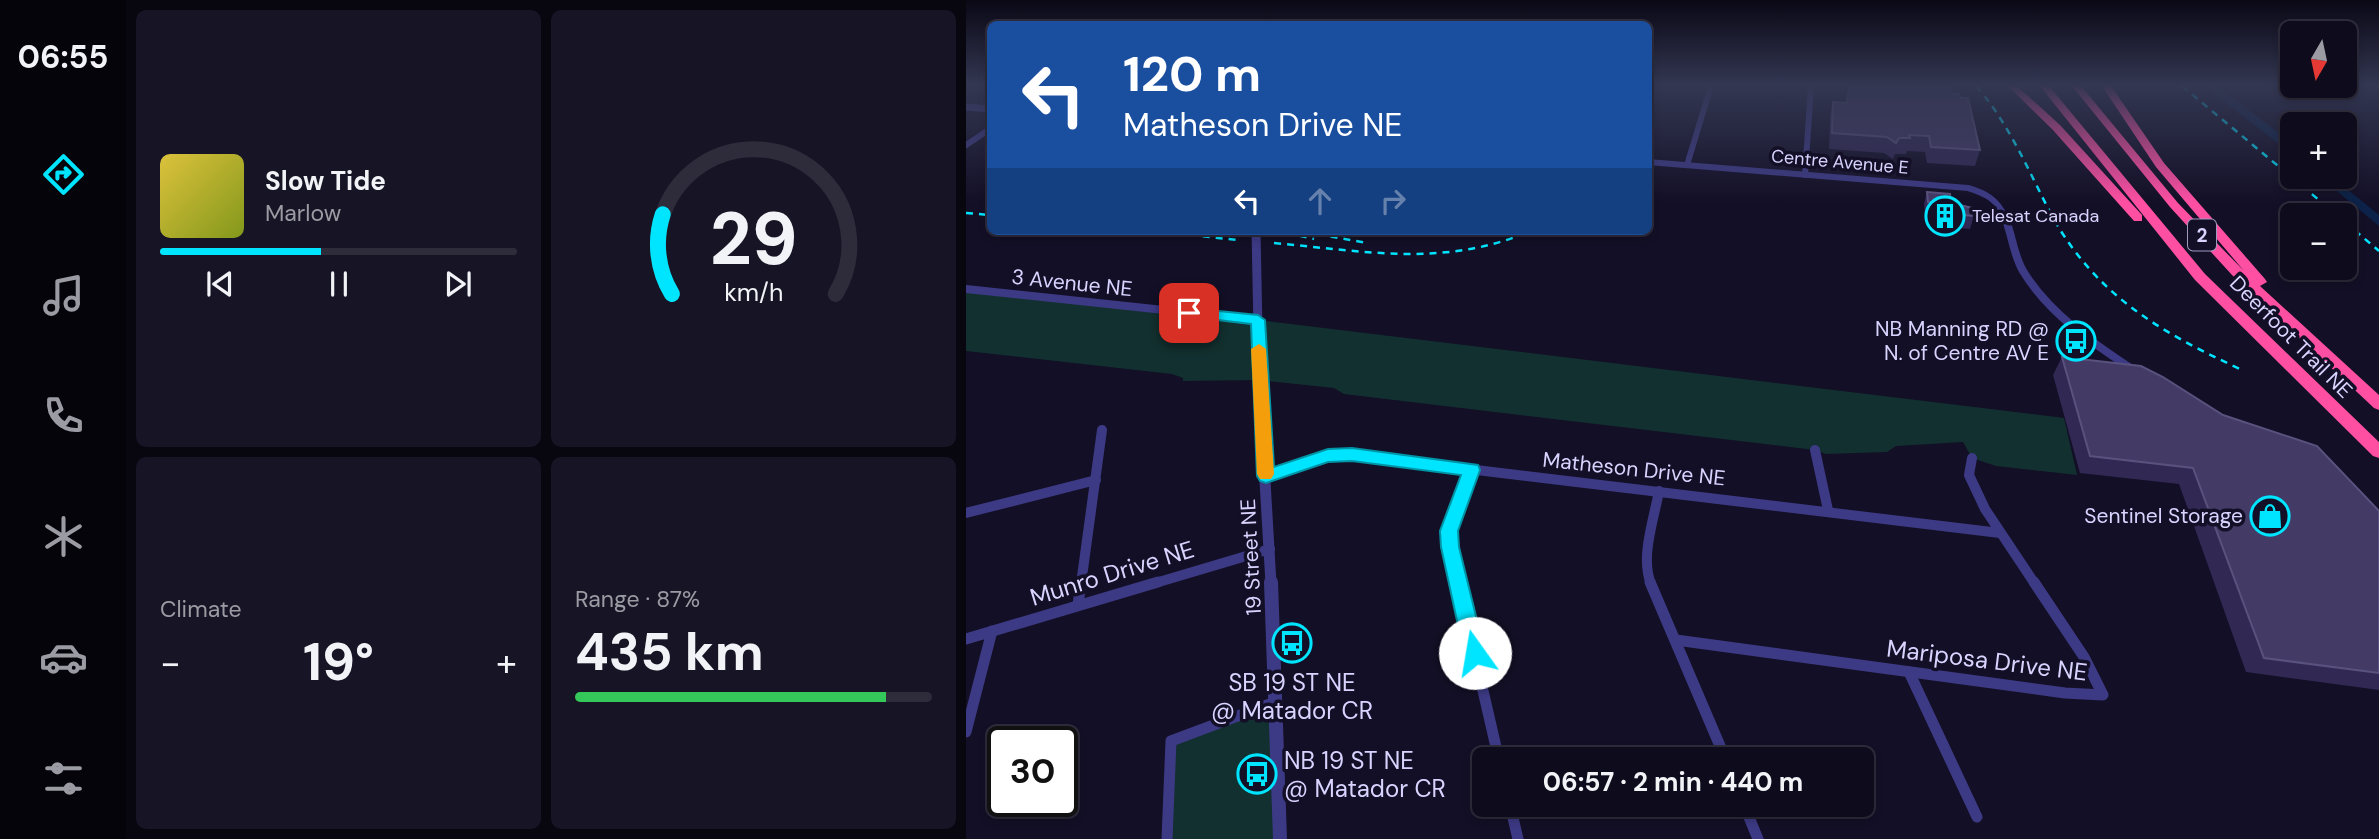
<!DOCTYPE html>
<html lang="en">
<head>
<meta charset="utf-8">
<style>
  body { margin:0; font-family:"DM Sans",sans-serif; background:#171425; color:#f1f3f6; height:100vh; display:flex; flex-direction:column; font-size:26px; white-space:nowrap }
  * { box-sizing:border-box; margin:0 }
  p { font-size:23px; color:#9b9ba3 }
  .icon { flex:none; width:38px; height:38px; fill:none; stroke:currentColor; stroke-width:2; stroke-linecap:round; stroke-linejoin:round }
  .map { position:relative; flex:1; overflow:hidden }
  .details { display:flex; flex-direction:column; gap:10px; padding:10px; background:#08060f; width:840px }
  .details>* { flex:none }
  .banner { position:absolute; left:21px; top:21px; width:665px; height:214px; border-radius:10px; box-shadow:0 4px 10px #0003,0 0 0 2px #2e2b3b; background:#1a4fa0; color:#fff; overflow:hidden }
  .needle { width:46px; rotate:189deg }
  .controls { position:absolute; left:1314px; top:21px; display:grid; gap:14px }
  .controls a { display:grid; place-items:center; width:77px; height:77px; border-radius:10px; background:#0e0b1c; box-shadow:0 4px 10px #0003,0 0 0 2px #2e2b3b; font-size:35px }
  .speed { position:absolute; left:21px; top:726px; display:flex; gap:14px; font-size:35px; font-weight:700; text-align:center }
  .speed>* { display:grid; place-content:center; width:91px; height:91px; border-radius:50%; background:#0e0b1c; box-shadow:0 4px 10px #0003,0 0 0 2px #2e2b3b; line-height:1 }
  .speed .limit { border:4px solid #111; border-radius:10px; background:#fff; color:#111 }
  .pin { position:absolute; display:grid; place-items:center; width:60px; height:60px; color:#fff; margin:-30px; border-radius:14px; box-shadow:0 4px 10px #0006 }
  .me { position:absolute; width:77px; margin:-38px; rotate:347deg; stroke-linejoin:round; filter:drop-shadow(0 0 5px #0008) }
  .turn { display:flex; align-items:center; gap:24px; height:147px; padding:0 21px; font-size:32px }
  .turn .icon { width:91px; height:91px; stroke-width:2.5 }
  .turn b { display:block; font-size:49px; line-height:60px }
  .lanes { display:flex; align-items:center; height:66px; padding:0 21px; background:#0003; justify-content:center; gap:35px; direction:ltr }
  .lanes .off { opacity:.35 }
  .big { font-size:52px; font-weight:700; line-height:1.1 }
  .details .widget { flex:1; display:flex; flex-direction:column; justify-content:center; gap:10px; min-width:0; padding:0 24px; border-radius:10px; background:#171425 }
  .details .dial { align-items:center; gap:0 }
  .dial svg { height:182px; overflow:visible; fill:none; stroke:#2e2b3b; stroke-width:7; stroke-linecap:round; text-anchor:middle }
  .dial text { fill:#f1f3f6; stroke:none }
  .song { display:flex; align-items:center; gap:21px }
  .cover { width:84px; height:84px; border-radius:10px; background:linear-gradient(135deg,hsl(50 70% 55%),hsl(70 70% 35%)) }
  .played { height:7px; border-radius:4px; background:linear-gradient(90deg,#00e5ff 45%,#2e2b3b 45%) }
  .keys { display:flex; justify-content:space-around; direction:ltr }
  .heat { display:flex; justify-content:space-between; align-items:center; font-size:38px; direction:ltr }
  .charge { height:10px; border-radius:5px; background:linear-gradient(90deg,#34c759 87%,#2e2b3b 0) }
  .details .tiles { flex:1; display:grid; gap:10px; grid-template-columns:repeat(2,1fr) }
  .trip { position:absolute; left:506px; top:747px; width:402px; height:70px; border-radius:10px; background:#0e0b1c; box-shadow:0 4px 10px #0003,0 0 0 2px #2e2b3b; font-weight:700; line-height:70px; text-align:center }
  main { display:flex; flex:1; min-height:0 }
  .menu { display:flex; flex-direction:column; width:126px; justify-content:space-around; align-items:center; background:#06040b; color:#9b9ba3 }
  .menu .icon { width:49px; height:49px }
  .menu .selected { color:#00e5ff }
  .menu b { font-size:32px; color:#f1f3f6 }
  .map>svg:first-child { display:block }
  .green { fill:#12302f }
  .water { fill:#0c2248 }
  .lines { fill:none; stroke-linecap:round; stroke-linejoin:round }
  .minor-far3 { stroke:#3d3a85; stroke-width:6 }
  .minor-far2 { stroke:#3d3a85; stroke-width:8 }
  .minor-far1 { stroke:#3d3a85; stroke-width:10 }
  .minor { stroke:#3d3a85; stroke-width:11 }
  .tertiary-far3 { stroke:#3d3a85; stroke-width:7 }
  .tertiary-far2 { stroke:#3d3a85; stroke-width:9 }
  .tertiary-far1 { stroke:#3d3a85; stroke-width:11 }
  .tertiary { stroke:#3d3a85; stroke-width:14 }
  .motorway { fill:#ff4fa3; fill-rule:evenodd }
  .rail { stroke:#00e5ff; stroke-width:2.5; stroke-dasharray:7 6; stroke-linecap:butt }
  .wall { fill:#312854 }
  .building { fill:#433a66; stroke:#5a527e; stroke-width:2 }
  .route { fill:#00e5ff; stroke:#0095a6; stroke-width:2 }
  .slow { fill:#f59e0b }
  .labels { text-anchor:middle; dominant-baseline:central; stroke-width:7; stroke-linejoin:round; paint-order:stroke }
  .far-street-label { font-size:18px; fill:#d9d4ff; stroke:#130f26 }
  .far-poi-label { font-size:18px; fill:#d9d4ff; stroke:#130f26; text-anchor:start }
  .shield { fill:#130f26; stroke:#9e99be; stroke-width:2 }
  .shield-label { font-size:19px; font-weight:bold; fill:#d9d4ff }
  .street-label { font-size:21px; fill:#d9d4ff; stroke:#130f26 }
  .poi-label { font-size:21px; fill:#d9d4ff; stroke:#130f26; text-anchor:end }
  .near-street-label { font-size:24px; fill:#d9d4ff; stroke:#130f26 }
  .near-poi-label { font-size:24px; fill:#d9d4ff; stroke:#130f26 }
</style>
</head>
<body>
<main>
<nav class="menu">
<b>06:55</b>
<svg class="icon selected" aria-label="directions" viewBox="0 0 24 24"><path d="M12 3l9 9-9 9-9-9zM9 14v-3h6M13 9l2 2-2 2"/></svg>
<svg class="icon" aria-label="music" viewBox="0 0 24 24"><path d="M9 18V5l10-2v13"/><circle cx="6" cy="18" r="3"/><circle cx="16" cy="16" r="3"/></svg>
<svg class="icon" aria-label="phone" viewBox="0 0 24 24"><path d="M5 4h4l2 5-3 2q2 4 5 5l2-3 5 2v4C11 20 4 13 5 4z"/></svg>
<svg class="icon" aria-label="climate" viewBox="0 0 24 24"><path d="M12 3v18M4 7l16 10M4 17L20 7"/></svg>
<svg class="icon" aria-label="car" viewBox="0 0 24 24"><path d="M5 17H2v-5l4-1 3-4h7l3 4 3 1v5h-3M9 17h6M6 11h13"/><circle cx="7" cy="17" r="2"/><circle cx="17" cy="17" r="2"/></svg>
<svg class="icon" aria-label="filters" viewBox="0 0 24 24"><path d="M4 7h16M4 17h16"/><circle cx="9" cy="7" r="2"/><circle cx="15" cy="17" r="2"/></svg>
</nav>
<section class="details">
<div class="tiles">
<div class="widget">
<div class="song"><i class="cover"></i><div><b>Slow Tide</b><p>Marlow</p></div></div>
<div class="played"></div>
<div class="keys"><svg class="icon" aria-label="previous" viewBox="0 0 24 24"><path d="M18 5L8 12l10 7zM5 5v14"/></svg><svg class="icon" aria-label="pause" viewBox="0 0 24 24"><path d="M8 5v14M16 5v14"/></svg><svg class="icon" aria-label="next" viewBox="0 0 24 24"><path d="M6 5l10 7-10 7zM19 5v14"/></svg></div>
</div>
<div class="widget dial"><svg viewBox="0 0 100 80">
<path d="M14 69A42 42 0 1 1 86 69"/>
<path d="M14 69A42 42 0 0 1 10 34" stroke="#00e5ff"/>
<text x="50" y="56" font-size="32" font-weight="700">29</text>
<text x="50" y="72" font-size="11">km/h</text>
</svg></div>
<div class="widget"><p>Climate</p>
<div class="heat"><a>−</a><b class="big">19°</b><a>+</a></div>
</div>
<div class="widget"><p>Range · 87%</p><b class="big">435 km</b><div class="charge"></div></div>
</div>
</section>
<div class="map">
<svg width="1413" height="839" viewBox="0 0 1413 839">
  <rect width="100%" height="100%" fill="#130f26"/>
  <!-- green -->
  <g class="green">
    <polygon points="0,289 292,320 1098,418 1111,475 1030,466 1006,458 997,442 930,446 921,452 860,454 849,450 378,394 368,388 293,380 217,381 217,378 206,374 0,351"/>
    <polygon points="309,702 314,839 201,839 205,741"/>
  </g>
  <!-- water -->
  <g class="water">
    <polygon points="1238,86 1251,86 1326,143 1326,154"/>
    <polygon points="1354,177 1366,177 1413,215 1413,226"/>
  </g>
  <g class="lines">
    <!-- minor-far3 -->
    <g class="minor-far3">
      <polyline points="0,145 24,129"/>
      <path d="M 682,162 L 1002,188 C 1019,193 1031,199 1039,217"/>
      <polyline points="721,165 745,86"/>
      <polyline points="839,175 845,86"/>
    </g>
    <!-- minor-far2 -->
    <g class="minor-far2">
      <path d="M 1038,215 C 1046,233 1047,254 1057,271 C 1083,314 1128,344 1169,371"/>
      <polyline points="0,289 292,320"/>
    </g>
    <!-- minor-far1 -->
    <g class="minor-far1">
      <polyline points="849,450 862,510"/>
      <polyline points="1006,458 1003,475 1019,509 1069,584"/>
      <polyline points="300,476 362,456 386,455 1034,533"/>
      <polyline points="0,513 130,480"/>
      <polyline points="115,584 136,430"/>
      <polyline points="186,584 304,549"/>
      <polyline points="492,584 483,531 506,470"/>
      <path d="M 685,584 C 674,557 688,519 693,491"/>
    </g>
    <!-- minor -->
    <g class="minor">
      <polyline points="492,582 533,760"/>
      <polyline points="684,582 760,760"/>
      <polyline points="112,605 115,582"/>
      <polyline points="0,639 192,582"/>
      <polyline points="710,640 1099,693 1137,695 1118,657 1068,582"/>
      <polyline points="943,672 1011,817"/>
      <polyline points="0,732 26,631"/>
      <polyline points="544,805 552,839"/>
      <polyline points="778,805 792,839"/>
      <polyline points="201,839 205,741 309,702"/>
    </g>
    <!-- tertiary-far3 -->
    <polyline class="tertiary-far3" points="0,107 24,109"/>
    <!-- tertiary-far2 -->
    <polyline class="tertiary-far2" points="290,231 293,380"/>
    <!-- tertiary-far1 -->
    <polyline class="tertiary-far1" points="293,378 305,584"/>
    <!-- tertiary -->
    <polyline class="tertiary" points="305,582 314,839"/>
    <!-- motorway -->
    <g class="motorway">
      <polygon points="1042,86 1051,86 1094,125 1176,215 1176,221 1168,221 1086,129"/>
      <polygon points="1074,86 1083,86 1239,274 1413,442 1413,458 1407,456 1229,280"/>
      <polygon points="1106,86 1115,86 1212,203 1278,271 1190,167 1136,86 1145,86 1198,163 1299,279 1301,282 1294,286 1413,395 1413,410 1408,408 1266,275 1204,207"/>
    </g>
    <!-- rail -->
    <g class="rail">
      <path d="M 1010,86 C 1043,123 1063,172 1086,216 C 1130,295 1194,332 1274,369"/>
      <polyline points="1216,86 1371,215"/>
      <polyline points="0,213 24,215"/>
      <polyline points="1379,222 1413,251"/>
      <polyline points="185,231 272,240"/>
      <polyline points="339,232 401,243"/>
      <polyline points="321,233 348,239"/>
      <path d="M 308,243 C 397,251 479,268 564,231"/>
    </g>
  </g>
  <!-- wall -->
  <g class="wall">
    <polygon points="889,86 983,86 984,93 1014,150 1009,166 961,163 959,152 941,151 940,154 929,154 927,159 918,153 863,149 864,117 867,102 880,103"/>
    <polygon points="961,192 985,203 1008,216 1004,229 972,226 970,215 959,214 958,204"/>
    <polygon points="1096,357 1257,415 1413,511 1413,690 1280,672 1213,484 1114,473 1087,375"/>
  </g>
  <!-- building -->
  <g class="building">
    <polygon points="892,86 983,86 984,93 993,94 995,98 1002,98 1014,150 965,147 963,136 943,135 944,138 933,138 930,143 921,137 866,133 867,102 881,103 883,87"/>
    <polygon points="961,192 984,194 985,203 1007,208 1008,216 975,213 974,203 962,202"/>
    <polygon points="1096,357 1175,366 1197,377 1257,415 1351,446 1413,511 1413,673 1298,658 1227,468 1124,456"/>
  </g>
  <!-- sky -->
  <linearGradient id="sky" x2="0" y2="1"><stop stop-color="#0a0815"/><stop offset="0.42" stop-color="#333752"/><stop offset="1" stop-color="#333752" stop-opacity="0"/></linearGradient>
  <rect width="1413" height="203" fill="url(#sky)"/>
  <!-- route -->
  <polygon class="route" points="223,308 292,315 299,320 308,467 362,449 386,448 512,465 514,470 492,531 493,547 519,653 516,660 509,663 501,660 498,653 475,547 474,531 495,475 386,461 362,462 300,483 294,481 291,476 285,324 218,316 218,310"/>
  <!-- slow -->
  <polygon class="slow" points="293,344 300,349 308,474 305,479 294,479 291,474 285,349"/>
  <!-- icons -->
  <defs>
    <g id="building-ring" transform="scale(2.0125)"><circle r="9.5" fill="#130f26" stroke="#00e5ff" stroke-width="1.5"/><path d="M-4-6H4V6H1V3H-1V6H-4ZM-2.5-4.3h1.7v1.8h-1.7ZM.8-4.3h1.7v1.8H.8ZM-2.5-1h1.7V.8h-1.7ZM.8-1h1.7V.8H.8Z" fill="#00e5ff"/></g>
    <g id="bus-ring" transform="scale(2.0125)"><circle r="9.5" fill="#130f26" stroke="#00e5ff" stroke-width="1.5"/><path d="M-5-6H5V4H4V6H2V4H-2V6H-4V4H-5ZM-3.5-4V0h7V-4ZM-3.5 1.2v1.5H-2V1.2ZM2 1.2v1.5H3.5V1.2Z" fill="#00e5ff"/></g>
    <g id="shop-ring" transform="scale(2.0125)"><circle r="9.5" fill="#130f26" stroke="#00e5ff" stroke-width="1.5"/><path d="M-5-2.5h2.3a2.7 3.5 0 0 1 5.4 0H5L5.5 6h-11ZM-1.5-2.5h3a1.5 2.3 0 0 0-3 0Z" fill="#00e5ff"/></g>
  </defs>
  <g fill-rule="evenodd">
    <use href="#building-ring" x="979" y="216"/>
    <use href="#bus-ring" x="1110" y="341"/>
    <use href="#shop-ring" x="1304" y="516"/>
    <use href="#bus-ring" x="326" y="643"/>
    <use href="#bus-ring" x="291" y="774"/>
  </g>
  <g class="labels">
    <!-- far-street labels -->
    <g class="far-street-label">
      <text transform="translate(874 162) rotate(5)">Centre Avenue E</text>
    </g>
    <!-- far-poi labels -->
    <g class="far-poi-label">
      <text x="1006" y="216">Telesat Canada</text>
    </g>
    <!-- shield labels -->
    <rect class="shield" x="1222" y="219.5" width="28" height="31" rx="5"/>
    <g class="shield-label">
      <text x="1236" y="235">2</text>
    </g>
    <!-- street labels -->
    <g class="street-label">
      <text transform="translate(106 283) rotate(6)">3 Avenue NE</text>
      <text transform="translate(1325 337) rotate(45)">Deerfoot Trail NE</text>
      <text transform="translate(668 469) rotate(6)">Matheson Drive NE</text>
      <text transform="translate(285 557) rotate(-93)">19 Street NE</text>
    </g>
    <!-- poi labels -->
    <g class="poi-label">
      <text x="1083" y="329">NB Manning RD @<tspan x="1083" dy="24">N. of Centre AV E</tspan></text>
      <text x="1277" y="516">Sentinel Storage</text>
    </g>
    <!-- near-street labels -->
    <g class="near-street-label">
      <text transform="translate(146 573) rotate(-17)">Munro Drive NE</text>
      <text transform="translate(1021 660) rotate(7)">Mariposa Drive NE</text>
    </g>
    <!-- near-poi labels -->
    <g class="near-poi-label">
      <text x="326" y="682">SB 19 ST NE<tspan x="326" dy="28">@ Matador CR</tspan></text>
      <text x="318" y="760" text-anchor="start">NB 19 ST NE<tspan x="318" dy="28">@ Matador CR</tspan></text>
    </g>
  </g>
</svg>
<div class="controls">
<a><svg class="needle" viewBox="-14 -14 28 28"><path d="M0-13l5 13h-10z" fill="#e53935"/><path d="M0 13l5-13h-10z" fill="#9b9ba3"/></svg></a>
<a>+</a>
<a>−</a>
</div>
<div class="speed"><div class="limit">30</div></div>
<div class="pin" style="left:223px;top:313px;background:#d93025"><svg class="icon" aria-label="arrive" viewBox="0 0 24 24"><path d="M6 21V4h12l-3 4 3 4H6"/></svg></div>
<svg class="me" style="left:509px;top:653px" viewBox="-20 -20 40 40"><circle r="19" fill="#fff"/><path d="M0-13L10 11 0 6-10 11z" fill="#00e5ff"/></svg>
<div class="trip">06:57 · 2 min · 440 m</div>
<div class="banner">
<div class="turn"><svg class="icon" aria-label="left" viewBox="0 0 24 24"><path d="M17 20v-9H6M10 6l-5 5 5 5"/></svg><div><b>120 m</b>Matheson Drive NE</div></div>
<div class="lanes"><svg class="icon" aria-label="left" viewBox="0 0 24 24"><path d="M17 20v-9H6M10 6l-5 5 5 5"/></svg><svg class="icon off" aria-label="ahead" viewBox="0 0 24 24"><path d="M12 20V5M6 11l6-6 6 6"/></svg><svg class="icon off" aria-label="right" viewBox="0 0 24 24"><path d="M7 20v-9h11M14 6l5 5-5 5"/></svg></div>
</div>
</div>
</main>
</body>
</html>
